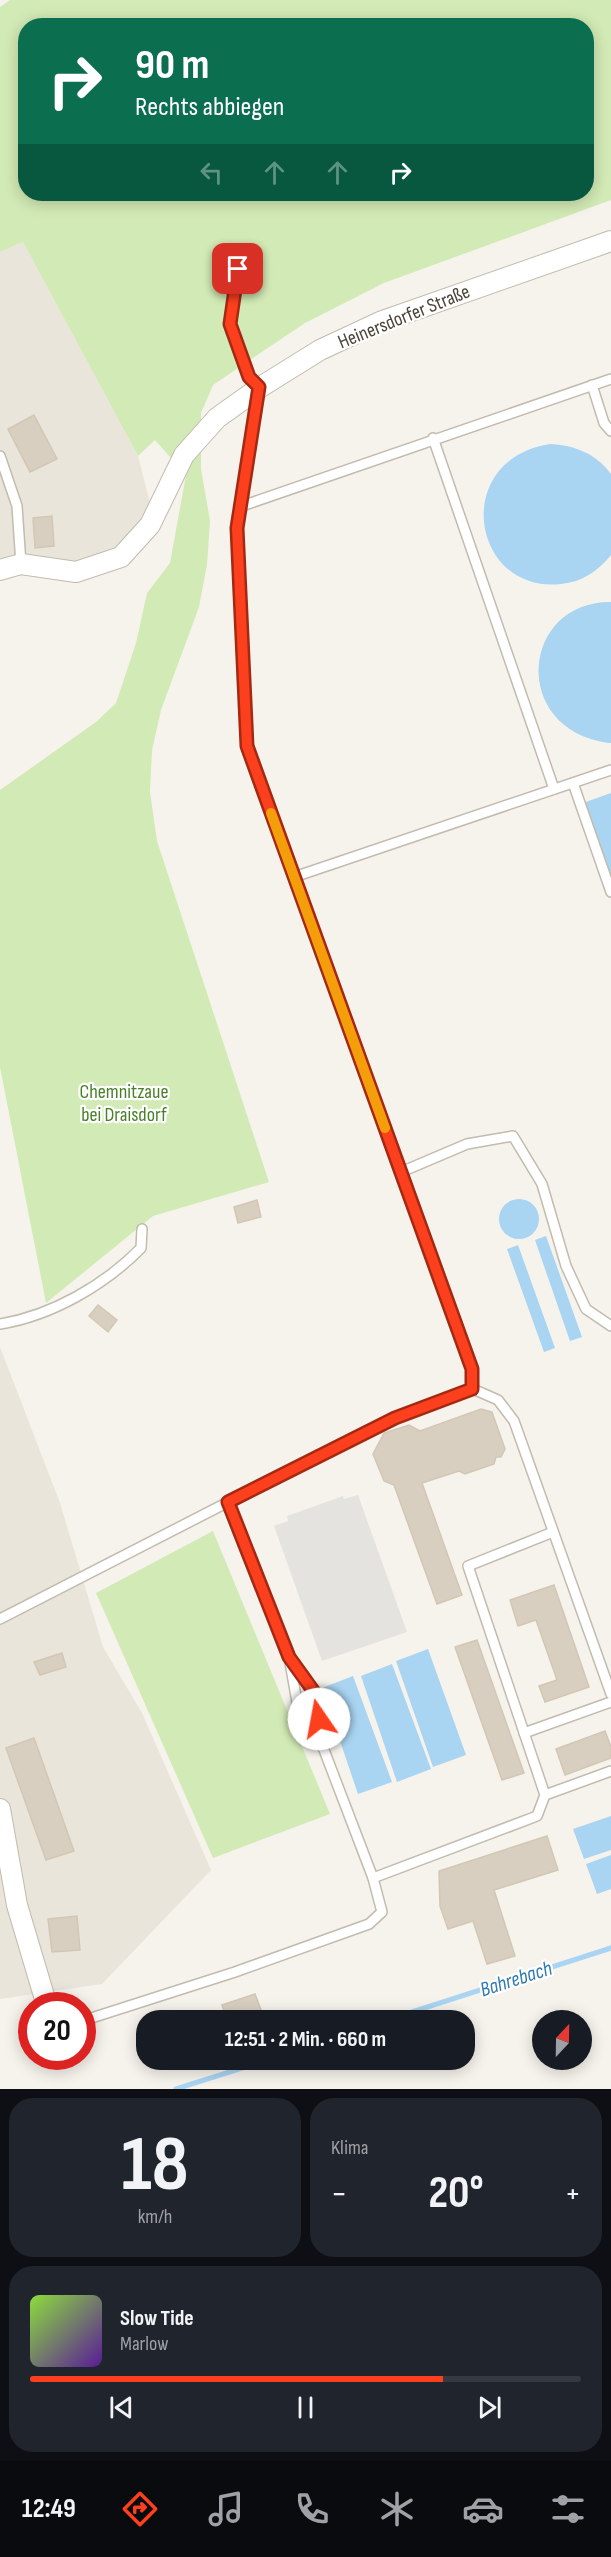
<!DOCTYPE html>
<html lang="de">
<head>
<meta charset="utf-8">
<style>
  body { margin:0; font-family:"Sofia Sans Condensed",sans-serif; background:#20242c; color:#f1f3f6; height:100vh; display:flex; flex-direction:column; font-size:22px; white-space:nowrap }
  * { box-sizing:border-box; margin:0 }
  p { font-size:20px; color:#9ea1a6 }
  .icon { flex:none; width:33px; height:33px; fill:none; stroke:currentColor; stroke-width:2; stroke-linecap:round; stroke-linejoin:round }
  .map { position:relative; height:2089px; overflow:hidden }
  .drawer { display:flex; flex-direction:column; gap:9px; padding:9px; background:#0d0f14; flex:1 }
  .drawer>* { flex:none }
  .top-card { position:absolute; left:18px; top:18px; width:576px; height:183px; border-radius:24px; box-shadow:0 3px 15px #0003; background:#0b6e4f; color:#fff; overflow:hidden }
  .needle { width:39px; rotate:22deg }
  .fabs { position:absolute; left:532px; top:2010px; display:grid; gap:12px }
  .fabs a { display:grid; place-items:center; width:60px; height:60px; border-radius:50%; background:#171b24; box-shadow:0 3px 15px #0003; font-size:30px }
  .speed { position:absolute; left:18px; top:1992px; display:flex; gap:12px; font-size:30px; font-weight:700; text-align:center }
  .speed>* { display:grid; place-content:center; width:78px; height:78px; border-radius:50%; background:#171b24; box-shadow:0 3px 15px #0003; line-height:1 }
  .speed .limit { border:9px solid #d22; background:#fff; color:#111 }
  .pin { position:absolute; display:grid; place-items:center; width:51px; height:51px; color:#fff; margin:-26px; border-radius:12px; box-shadow:0 3px 9px #0006 }
  .me { position:absolute; width:66px; margin:-33px; rotate:348deg; stroke-linejoin:round; filter:drop-shadow(0 0 4px #0008) }
  .turn { display:flex; align-items:center; gap:21px; height:126px; padding:0 18px; font-size:27px }
  .turn .icon { width:78px; height:78px; stroke-width:2.5 }
  .turn b { display:block; font-size:42px; line-height:51px }
  .lanes { display:flex; align-items:center; height:57px; padding:0 18px; background:#0003; justify-content:center; gap:30px; direction:ltr }
  .lanes .off { opacity:.35 }
  .big { font-size:45px; font-weight:700; line-height:1.1 }
  .drawer .tile { flex:1; display:flex; flex-direction:column; justify-content:center; gap:9px; min-width:0; padding:0 21px; border-radius:24px; background:#20242c }
  .drawer .dial { align-items:center; gap:0 }
  .dial b { font-size:78px; line-height:1 }
  .song { display:flex; align-items:center; gap:18px }
  .cover { width:72px; height:72px; border-radius:9px; background:linear-gradient(135deg,hsl(90 70% 55%),hsl(270 70% 35%)) }
  .played { height:6px; border-radius:3px; background:linear-gradient(90deg,#fc3f1d 75%,#363941 75%) }
  .keys { display:flex; justify-content:space-around; direction:ltr }
  .heat { display:flex; justify-content:space-between; align-items:center; font-size:33px; direction:ltr }
  .drawer .tiles { flex:1; display:grid; gap:9px; grid-template-columns:1fr 1fr }
  .tile:last-child { grid-column:span 2 }
  .trip { position:absolute; left:136px; top:2010px; width:339px; height:60px; border-radius:24px; background:#171b24; box-shadow:0 3px 15px #0003; font-weight:700; line-height:60px; text-align:center }
  .tab-bar { display:flex; height:96px; justify-content:space-around; align-items:center; background:#090b0e; color:#9ea1a6 }
  .tab-bar .icon { width:42px; height:42px }
  .tab-bar .on { color:#fc3f1d }
  .tab-bar b { font-size:27px; color:#f1f3f6 }
  .map>svg:first-child { display:block }
  .residential { fill:#eae5da }
  .green { fill:#d2eab5; fill-rule:evenodd }
  .parking { fill:#e5e3e0 }
  .water { fill:#a9d4f2 }
  .lines { fill:none; stroke-linecap:round; stroke-linejoin:round }
  .stream { stroke:#a9d4f2; stroke-width:5 }
  .building { fill:#d8cfc1; stroke:#d3c7b4; stroke-width:1.5 }
  .service-casing { stroke:#c2bbae; stroke-width:12 }
  .minor-casing { stroke:#c2bbae; stroke-width:22 }
  .service { stroke:#fff; stroke-width:9 }
  .minor { stroke:#fff; stroke-width:20 }
  .route-casing { stroke:#a42913; stroke-width:15 }
  .route { stroke:#fc3f1d; stroke-width:10 }
  .slow { stroke:#f59e0b; stroke-width:10 }
  .labels { text-anchor:middle; dominant-baseline:central; stroke-width:4.5; stroke-linejoin:round; paint-order:stroke }
  .street-label { font-size:20px; fill:#4b4439; stroke:#fff }
  .park-label { font-size:20px; fill:#4a7f2a; stroke:#fff }
  .water-label { font-size:21px; font-style:italic; fill:#2e7ab2; stroke:#fff }
</style>
</head>
<body>
<div class="map">
<svg width="611" height="2089" viewBox="0 0 611 2089">
  <rect width="100%" height="100%" fill="#f6f3ec"/>
  <!-- residential -->
  <g class="residential">
    <polygon points="23,242 138,456 157,530 122,560 23,569 0,578 0,252"/>
    <polygon points="0,1347 60,1503 103,1647 142,1713 211,1870 102,1984 0,1999"/>
  </g>
  <!-- green -->
  <g class="green">
    <path d="M 10,0 L 611,0 L 611,200 L 384,283 L 305,323 L 213,385 L 201,413 L 201,469 L 210,521 L 207,565 L 199,607 L 161,710 L 152,750 L 150,792 L 157,841 L 269,1182 L 153,1216 L 46,1303 L 0,1067 L 0,790 L 96,722 L 116,703 L 136,643 L 147,593 L 170,563 L 186,475 L 155,440 L 138,456 L 23,242 L 0,252 L 0,7 ZM 26,26 L 586,26 L 586,194 L 26,194 Z"/>
    <polygon points="213,1531 330,1814 213,1858 96,1593"/>
  </g>
  <!-- parking -->
  <polygon class="parking" points="358,1495 407,1632 322,1661 274,1526 288,1521 287,1516 343,1496 344,1499"/>
  <!-- water -->
  <g class="water">
    <path d="M 550,444 C 574,445 597,454 611,474 L 611,555 C 598,571 582,582 561,584 C 472,594 449,460 550,444 Z"/>
    <path d="M 611,602 L 611,743 L 608,743 C 509,729 521,601 611,602 Z"/>
    <polygon points="611,793 611,881 583,803"/>
    <circle cx="519" cy="1219" r="20"/>
    <polygon points="546,1236 582,1337 570,1341 535,1240"/>
    <polygon points="518,1245 555,1348 544,1352 507,1249"/>
    <polygon points="428,1649 466,1755 433,1767 396,1661"/>
    <polygon points="392,1664 431,1769 397,1782 361,1676"/>
    <polygon points="353,1676 392,1782 358,1794 322,1688"/>
    <polygon points="611,1816 611,1850 584,1859 573,1829"/>
    <polygon points="611,1855 611,1889 597,1894 586,1864"/>
  </g>
  <g class="lines">
    <!-- stream -->
    <g class="stream">
      <polyline points="387,2020 611,1948"/>
      <polyline points="176,2089 267,2060"/>
    </g>
  </g>
  <!-- building -->
  <g class="building">
    <polygon points="34,415 57,459 30,472 8,429"/>
    <polygon points="52,516 54,546 35,548 33,518"/>
    <polygon points="257,1200 261,1217 238,1223 234,1207"/>
    <polygon points="98,1305 117,1320 108,1332 89,1316"/>
    <polygon points="481,1409 492,1412 505,1449 501,1457 496,1457 494,1464 465,1474 459,1471 422,1483 462,1595 437,1604 394,1485 384,1481 373,1454 384,1433 409,1425 420,1431"/>
    <polygon points="554,1585 589,1687 545,1702 539,1686 557,1680 536,1620 518,1626 510,1600"/>
    <polygon points="477,1640 524,1773 502,1780 455,1647"/>
    <polygon points="62,1653 66,1667 40,1675 34,1662"/>
    <polygon points="605,1731 611,1747 611,1758 565,1775 556,1749"/>
    <polygon points="34,1738 74,1851 46,1860 6,1748"/>
    <polygon points="547,1836 558,1870 494,1890 515,1956 487,1964 473,1921 448,1929 440,1906 439,1871"/>
    <polygon points="77,1916 80,1950 52,1952 48,1919"/>
    <polygon points="255,1994 265,2020 227,2020 222,2005"/>
  </g>
  <g class="lines">
    <!-- service casing -->
    <g class="service-casing">
      <g id="service">
        <polyline points="592,385 604,423 611,431"/>
        <polyline points="433,438 554,789"/>
        <polyline points="0,456 17,506 21,564"/>
        <polyline points="239,507 611,379"/>
        <polyline points="573,783 611,892"/>
        <polyline points="294,877 611,770"/>
        <polyline points="401,1172 467,1144 513,1136 542,1184 566,1266 586,1309 611,1326"/>
        <path d="M 0,1324 C 51,1316 105,1285 141,1248 L 142,1229"/>
        <polyline points="473,1389 498,1400 514,1421 611,1694"/>
        <polyline points="228,1502 289,1657 297,1702 321,1742 373,1878"/>
        <polyline points="0,1619 359,1435 395,1418 473,1389 472,1369 247,746 237,528 259,388 249,377 230,324 239,269"/>
        <polyline points="290,1659 317,1696 321,1738"/>
        <polyline points="524,1733 611,1702"/>
        <polyline points="545,1795 468,1566 553,1532"/>
        <polyline points="82,2021 235,1972 369,1924 382,1912 373,1878 537,1816 545,1795 611,1771"/>
      </g>
    </g>
    <!-- minor casing -->
    <g class="minor-casing">
      <g id="minor">
        <polyline points="0,570 21,564 76,572 121,557 150,525 184,455 217,418 259,388 320,350 380,322 611,241"/>
        <polyline points="0,1809 17,1905 47,2006"/>
      </g>
    </g>
    <!-- service -->
    <use href="#service" class="service"/>
    <!-- minor -->
    <use href="#minor" class="minor"/>
  </g>
  <g class="lines">
    <!-- route casing -->
    <g class="route-casing">
      <polyline id="route" points="238,269 230,324 249,377 259,387 237,528 247,746 472,1369 472,1389 395,1418 228,1502 289,1657 317,1696 319,1719"/>
    </g>
    <!-- route -->
    <use href="#route" class="route"/>
    <!-- slow -->
    <polyline class="slow" points="271,813 385,1128"/>
  </g>
  <g class="labels">
    <!-- street labels -->
    <g class="street-label">
      <text transform="translate(404 317) rotate(-22)">Heinersdorfer Straße</text>
    </g>
    <!-- park labels -->
    <g class="park-label">
      <text x="124" y="1092">Chemnitzaue<tspan x="124" dy="23">bei Draisdorf</tspan></text>
    </g>
    <!-- water labels -->
    <g class="water-label">
      <text transform="translate(516 1979) rotate(-18)">Bahrebach</text>
    </g>
  </g>
</svg>
<div class="fabs">
<a><svg class="needle" viewBox="-14 -14 28 28"><path d="M0-13l5 13h-10z" fill="#e53935"/><path d="M0 13l5-13h-10z" fill="#9ea1a6"/></svg></a>
</div>
<div class="speed"><div class="limit">20</div></div>
<div class="pin" style="left:238px;top:269px;background:#d93025"><svg class="icon" aria-label="arrive" viewBox="0 0 24 24"><path d="M6 21V4h12l-3 4 3 4H6"/></svg></div>
<svg class="me" style="left:319px;top:1719px" viewBox="-20 -20 40 40"><circle r="19" fill="#fff"/><path d="M0-13L10 11 0 6-10 11z" fill="#fc3f1d"/></svg>
<div class="trip">12:51 · 2 Min. · 660 m</div>
<div class="top-card">
<div class="turn"><svg class="icon" aria-label="right" viewBox="0 0 24 24"><path d="M7 20v-9h11M14 6l5 5-5 5"/></svg><div><b>90 m</b>Rechts abbiegen</div></div>
<div class="lanes"><svg class="icon off" aria-label="left" viewBox="0 0 24 24"><path d="M17 20v-9H6M10 6l-5 5 5 5"/></svg><svg class="icon off" aria-label="ahead" viewBox="0 0 24 24"><path d="M12 20V5M6 11l6-6 6 6"/></svg><svg class="icon off" aria-label="ahead" viewBox="0 0 24 24"><path d="M12 20V5M6 11l6-6 6 6"/></svg><svg class="icon" aria-label="right" viewBox="0 0 24 24"><path d="M7 20v-9h11M14 6l5 5-5 5"/></svg></div>
</div>
</div>
<section class="drawer">
<div class="tiles">
<div class="tile dial"><b>18</b><p>km/h</p></div>
<div class="tile"><p>Klima</p>
<div class="heat"><a>−</a><b class="big">20°</b><a>+</a></div>
</div>
<div class="tile">
<div class="song"><i class="cover"></i><div><b>Slow Tide</b><p>Marlow</p></div></div>
<div class="played"></div>
<div class="keys"><svg class="icon" aria-label="previous" viewBox="0 0 24 24"><path d="M18 5L8 12l10 7zM5 5v14"/></svg><svg class="icon" aria-label="pause" viewBox="0 0 24 24"><path d="M8 5v14M16 5v14"/></svg><svg class="icon" aria-label="next" viewBox="0 0 24 24"><path d="M6 5l10 7-10 7zM19 5v14"/></svg></div>
</div>
</div>
</section>
<nav class="tab-bar">
<b>12:49</b>
<svg class="icon on" aria-label="directions" viewBox="0 0 24 24"><path d="M12 3l9 9-9 9-9-9zM9 14v-3h6M13 9l2 2-2 2"/></svg>
<svg class="icon" aria-label="music" viewBox="0 0 24 24"><path d="M9 18V5l10-2v13"/><circle cx="6" cy="18" r="3"/><circle cx="16" cy="16" r="3"/></svg>
<svg class="icon" aria-label="phone" viewBox="0 0 24 24"><path d="M5 4h4l2 5-3 2q2 4 5 5l2-3 5 2v4C11 20 4 13 5 4z"/></svg>
<svg class="icon" aria-label="climate" viewBox="0 0 24 24"><path d="M12 3v18M4 7l16 10M4 17L20 7"/></svg>
<svg class="icon" aria-label="car" viewBox="0 0 24 24"><path d="M5 17H2v-5l4-1 3-4h7l3 4 3 1v5h-3M9 17h6M6 11h13"/><circle cx="7" cy="17" r="2"/><circle cx="17" cy="17" r="2"/></svg>
<svg class="icon" aria-label="filters" viewBox="0 0 24 24"><path d="M4 7h16M4 17h16"/><circle cx="9" cy="7" r="2"/><circle cx="15" cy="17" r="2"/></svg>
</nav>
</body>
</html>
